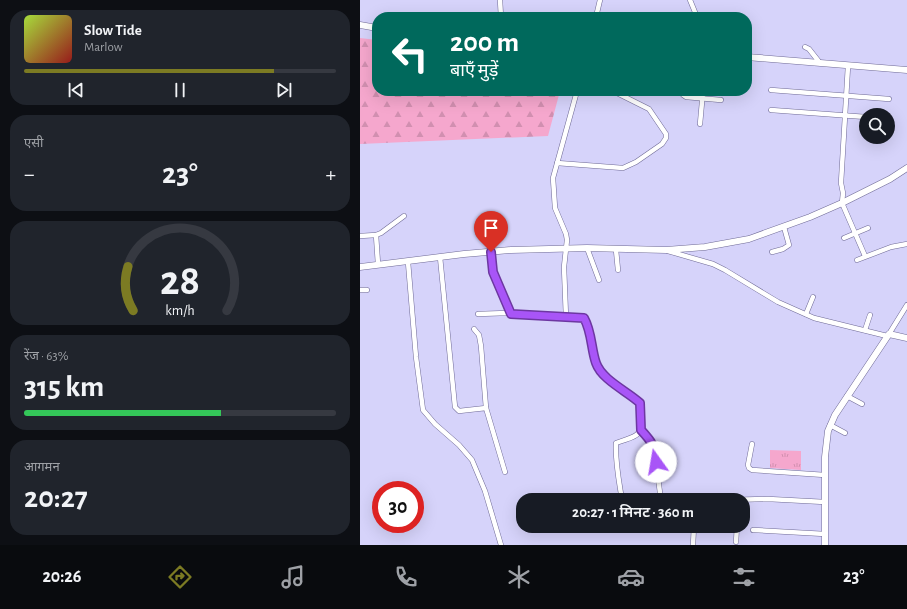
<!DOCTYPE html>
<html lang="hi">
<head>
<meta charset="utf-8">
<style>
  body { margin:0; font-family:"Alegreya Sans","Noto Sans Devanagari",sans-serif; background:#20242c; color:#f1f3f6; height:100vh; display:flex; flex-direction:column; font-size:15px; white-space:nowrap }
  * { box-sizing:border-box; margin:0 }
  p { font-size:13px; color:#9ea1a6 }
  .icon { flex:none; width:22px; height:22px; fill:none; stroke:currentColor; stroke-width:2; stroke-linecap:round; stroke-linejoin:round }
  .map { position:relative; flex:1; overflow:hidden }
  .details { display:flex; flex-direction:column; gap:10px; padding:10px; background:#0d0f14; width:360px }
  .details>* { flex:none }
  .top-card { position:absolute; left:12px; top:12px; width:380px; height:84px; border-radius:16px; box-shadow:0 4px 16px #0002; background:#00695c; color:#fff; overflow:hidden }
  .controls { position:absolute; left:499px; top:108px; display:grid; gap:8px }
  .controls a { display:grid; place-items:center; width:36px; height:36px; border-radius:50%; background:#171b24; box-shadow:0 4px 16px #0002; font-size:20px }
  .speed { position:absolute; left:12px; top:481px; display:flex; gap:8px; font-size:20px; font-weight:700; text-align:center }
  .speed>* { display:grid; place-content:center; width:52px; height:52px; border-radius:50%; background:#171b24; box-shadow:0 4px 16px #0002; line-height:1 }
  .speed .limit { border:6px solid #d22; background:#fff; color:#111 }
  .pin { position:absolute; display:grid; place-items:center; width:34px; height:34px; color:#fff; margin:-41px -17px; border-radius:50% 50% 50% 0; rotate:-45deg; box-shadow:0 0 4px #0007 }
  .pin .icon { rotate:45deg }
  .me { position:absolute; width:44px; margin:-22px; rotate:347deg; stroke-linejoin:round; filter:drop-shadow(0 0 3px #0008) }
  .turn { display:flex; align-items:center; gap:14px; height:84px; padding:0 12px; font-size:18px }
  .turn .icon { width:52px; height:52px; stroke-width:2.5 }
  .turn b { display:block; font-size:28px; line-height:34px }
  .big { font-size:30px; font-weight:600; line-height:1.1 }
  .details .card { flex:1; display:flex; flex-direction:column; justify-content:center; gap:6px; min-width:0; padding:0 14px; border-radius:16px; background:#20242c }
  .details .dial { align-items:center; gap:0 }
  .dial svg { height:104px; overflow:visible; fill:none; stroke:#363941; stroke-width:7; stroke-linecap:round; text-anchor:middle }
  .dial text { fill:#f1f3f6; stroke:none }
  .song { display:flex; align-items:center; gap:12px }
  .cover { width:48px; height:48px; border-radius:6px; background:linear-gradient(135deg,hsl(80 70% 55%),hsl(0 70% 35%)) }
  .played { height:4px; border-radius:2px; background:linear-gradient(90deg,#7c7b23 80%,#363941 80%) }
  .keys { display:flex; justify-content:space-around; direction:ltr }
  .heat { display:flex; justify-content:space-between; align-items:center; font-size:22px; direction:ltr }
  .charge { height:6px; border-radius:3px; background:linear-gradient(90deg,#34c759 63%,#363941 0) }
  .trip { position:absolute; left:156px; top:493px; width:234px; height:40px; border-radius:16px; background:#171b24; box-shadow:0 4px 16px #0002; font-weight:600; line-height:40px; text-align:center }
  .menu { display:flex; height:64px; justify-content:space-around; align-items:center; background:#090b0e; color:#9ea1a6 }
  .menu .icon { width:28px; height:28px }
  .menu .current { color:#7c7b23 }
  .menu b { font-size:18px; color:#f1f3f6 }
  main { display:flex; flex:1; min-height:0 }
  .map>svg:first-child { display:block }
  .forest { fill:url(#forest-firs) }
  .park { fill:url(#park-tufts) }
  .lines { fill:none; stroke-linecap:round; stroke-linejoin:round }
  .street-casing { stroke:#6f6a96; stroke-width:5.5 }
  .secondary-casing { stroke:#6f6a96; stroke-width:7 }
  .street { stroke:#fff; stroke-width:4.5 }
  .secondary { stroke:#fff; stroke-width:6 }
  .route-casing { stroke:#6d37a1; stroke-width:10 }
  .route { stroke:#a855f7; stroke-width:7 }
</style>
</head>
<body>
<main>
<section class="details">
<div class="card">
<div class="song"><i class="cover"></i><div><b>Slow Tide</b><p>Marlow</p></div></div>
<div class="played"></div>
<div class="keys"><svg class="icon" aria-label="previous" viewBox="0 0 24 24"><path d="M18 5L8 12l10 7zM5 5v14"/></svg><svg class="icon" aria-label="pause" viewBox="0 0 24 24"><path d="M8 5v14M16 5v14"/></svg><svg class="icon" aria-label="next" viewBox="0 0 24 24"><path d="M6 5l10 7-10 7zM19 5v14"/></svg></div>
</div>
<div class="card"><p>एसी</p>
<div class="heat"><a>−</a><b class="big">23°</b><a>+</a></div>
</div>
<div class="card dial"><svg viewBox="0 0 100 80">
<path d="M14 69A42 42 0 1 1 86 69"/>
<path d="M14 69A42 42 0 0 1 10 35" stroke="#7c7b23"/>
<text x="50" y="56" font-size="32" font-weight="700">28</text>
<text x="50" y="72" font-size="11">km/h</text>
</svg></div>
<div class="card"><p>रेंज · 63%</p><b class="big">315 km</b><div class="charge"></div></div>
<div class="card"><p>आगमन</p><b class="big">20:27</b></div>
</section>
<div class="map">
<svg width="547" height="545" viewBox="0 0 547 545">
  <defs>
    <pattern id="forest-firs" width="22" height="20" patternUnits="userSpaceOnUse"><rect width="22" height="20" fill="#f5a7cd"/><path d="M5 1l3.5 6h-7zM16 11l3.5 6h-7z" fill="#d18fb0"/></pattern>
    <pattern id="park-tufts" width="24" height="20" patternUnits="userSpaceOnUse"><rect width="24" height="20" fill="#f5a7cd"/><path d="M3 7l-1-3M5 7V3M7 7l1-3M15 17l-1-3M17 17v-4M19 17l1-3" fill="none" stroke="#d18fb0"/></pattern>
  </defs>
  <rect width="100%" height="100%" fill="#d6d3fa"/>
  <!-- forest -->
  <polygon class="forest" points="0,38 17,40 17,91 200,91 188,136 0,144"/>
  <!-- park -->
  <polygon class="park" points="410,450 441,451 441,470 410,468"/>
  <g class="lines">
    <!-- street casing -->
    <g class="street-casing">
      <g id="street">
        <polyline points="140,0 141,17"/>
        <polyline points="330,0 337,17"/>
        <polyline points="236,17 240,0"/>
        <polyline points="445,47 449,49 460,63"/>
        <polyline points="488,66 481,183 483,193 482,203 505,256"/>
        <polyline points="411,90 529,99"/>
        <polyline points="323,91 323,95 326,97 361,100"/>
        <polyline points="411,110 506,117"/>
        <polyline points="340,124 343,91"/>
        <polyline points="197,163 263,168 276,162 302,144 306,138 306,134 289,109 253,91"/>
        <polyline points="0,236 16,235"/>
        <polyline points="484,238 508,228"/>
        <polyline points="227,248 239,280"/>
        <polyline points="256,250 258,270"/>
        <polyline points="308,251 353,264 365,270 418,302 454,318 527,336"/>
        <polyline points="131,252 133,271 151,314"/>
        <polyline points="412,252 423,249 429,245 424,227"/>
        <polyline points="80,257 95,407 99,411 126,408 145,472"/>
        <polyline points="497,260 531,247 547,244"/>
        <polyline points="48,262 56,357 63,410 75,424 99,445 112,460 125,491 141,545"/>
        <polyline points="18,264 16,235 21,233 44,216"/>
        <polyline points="0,290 7,290"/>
        <path d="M 118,314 L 147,313 L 224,318 L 227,322 L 236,364 C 244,377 256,385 268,393 C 271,396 277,399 279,403 C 282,407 281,414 281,418 C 282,439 273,436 256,443 C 255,462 259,481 262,500"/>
        <polyline points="446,314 453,297"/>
        <polyline points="206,317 204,267 207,240 206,234 195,208 193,178 217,91"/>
        <polyline points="114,329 119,335 121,346 126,408"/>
        <polyline points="505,330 510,315"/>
        <polyline points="529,334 547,305"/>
        <polyline points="487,396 502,404"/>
        <polyline points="470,425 485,433"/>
        <polyline points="281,430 289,439 294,446 300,493"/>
        <polyline points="392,444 388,465 389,468 392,470 465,475"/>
        <polyline points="369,500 408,499 465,502"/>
        <polyline points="393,530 465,534"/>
        <polyline points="376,542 377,526"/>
        <polyline points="333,545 334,526"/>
      </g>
    </g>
    <!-- secondary casing -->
    <g class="secondary-casing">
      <g id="secondary">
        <polyline points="0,25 17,28"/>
        <polyline points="387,57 547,70"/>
        <polyline points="0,267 104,254 151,250 227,248 306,250 345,247 389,239 450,217 482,203 530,179 547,168"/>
        <polyline points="465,545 465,457 468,431 475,415 529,334 547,338"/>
      </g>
    </g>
    <!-- street -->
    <use href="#street" class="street"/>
    <!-- secondary -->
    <use href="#secondary" class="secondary"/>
  </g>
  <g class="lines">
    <!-- route casing -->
    <g class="route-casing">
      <path id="route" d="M 131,252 L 133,272 L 151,314 L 224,318 C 232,332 231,349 236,363 C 242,380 267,391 280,403 L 281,430 C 293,443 294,445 296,462"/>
    </g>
    <!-- route -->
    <use href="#route" class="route"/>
  </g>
</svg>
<div class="controls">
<a><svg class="icon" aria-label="search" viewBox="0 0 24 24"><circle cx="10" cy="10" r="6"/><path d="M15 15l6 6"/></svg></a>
</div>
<div class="speed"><div class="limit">30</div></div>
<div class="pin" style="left:131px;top:252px;background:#d93025"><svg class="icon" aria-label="arrive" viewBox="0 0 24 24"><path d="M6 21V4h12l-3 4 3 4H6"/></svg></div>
<svg class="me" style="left:296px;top:462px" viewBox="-20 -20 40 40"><circle r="19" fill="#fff"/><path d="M0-13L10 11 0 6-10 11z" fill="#a855f7"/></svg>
<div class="trip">20:27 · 1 मिनट · 360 m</div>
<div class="top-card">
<div class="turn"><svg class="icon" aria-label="left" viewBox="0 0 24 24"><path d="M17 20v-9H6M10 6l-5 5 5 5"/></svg><div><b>200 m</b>बाएँ मुड़ें</div></div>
</div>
</div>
</main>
<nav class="menu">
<b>20:26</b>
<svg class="icon current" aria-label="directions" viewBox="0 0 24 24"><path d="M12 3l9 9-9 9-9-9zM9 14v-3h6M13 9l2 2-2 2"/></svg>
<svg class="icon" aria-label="music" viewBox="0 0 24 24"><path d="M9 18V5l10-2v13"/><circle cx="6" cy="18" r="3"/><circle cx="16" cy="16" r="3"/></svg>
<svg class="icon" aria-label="phone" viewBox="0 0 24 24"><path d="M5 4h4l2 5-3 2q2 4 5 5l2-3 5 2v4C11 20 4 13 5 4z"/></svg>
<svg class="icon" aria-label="climate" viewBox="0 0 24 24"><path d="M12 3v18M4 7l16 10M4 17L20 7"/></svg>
<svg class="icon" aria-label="car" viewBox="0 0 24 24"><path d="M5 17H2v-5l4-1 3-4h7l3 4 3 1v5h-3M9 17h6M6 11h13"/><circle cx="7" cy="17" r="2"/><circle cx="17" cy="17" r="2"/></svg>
<svg class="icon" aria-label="filters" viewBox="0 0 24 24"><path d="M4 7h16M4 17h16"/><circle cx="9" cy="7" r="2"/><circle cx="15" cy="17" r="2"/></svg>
<b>23°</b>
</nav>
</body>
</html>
